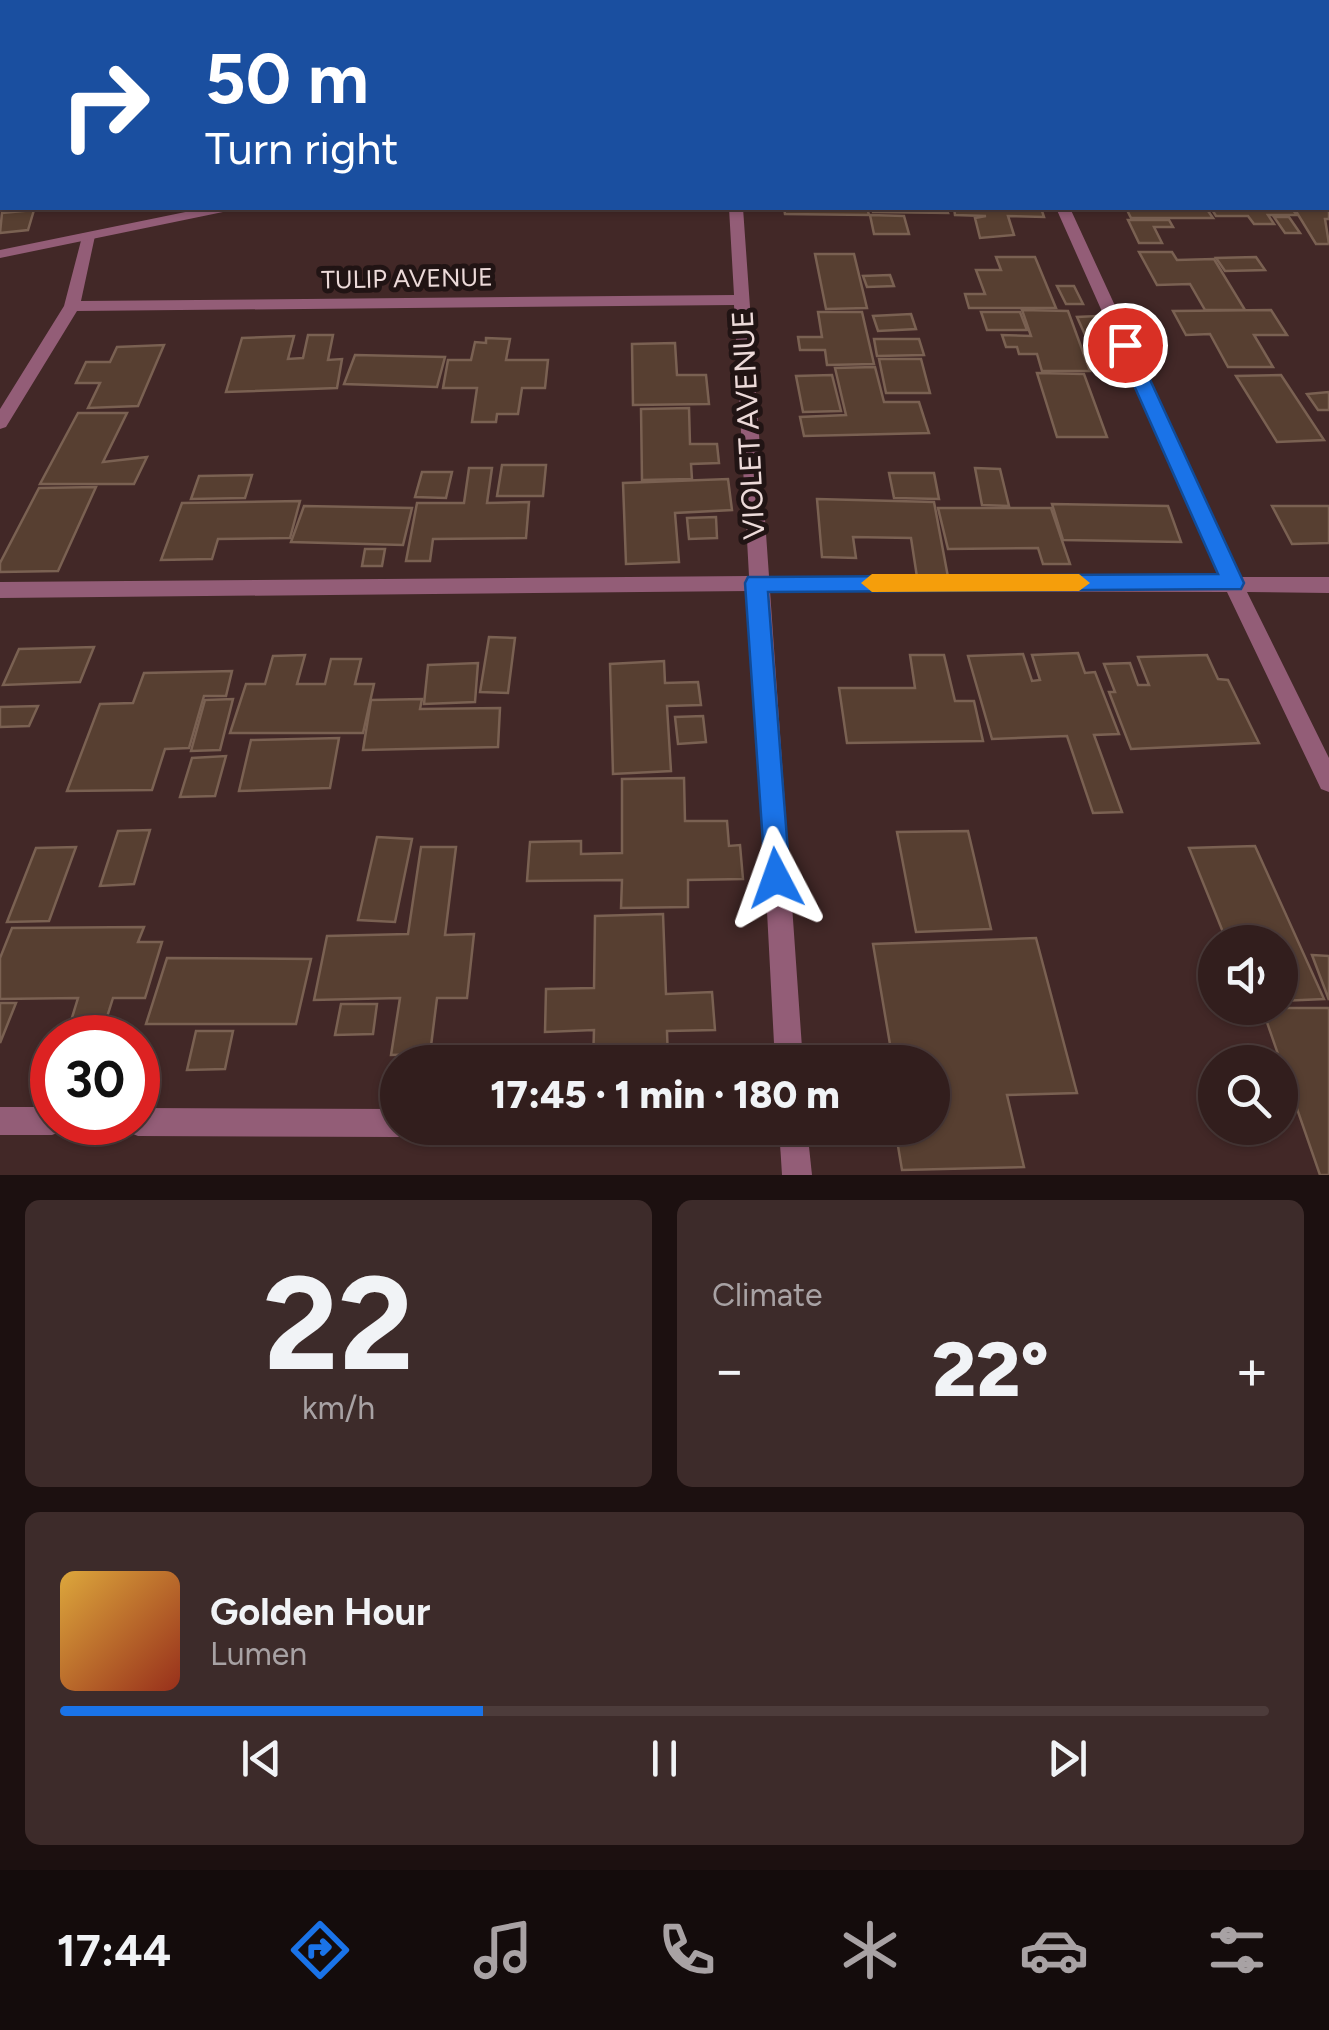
<!DOCTYPE html>
<html lang="en">
<head>
<meta charset="utf-8">
<style>
  body { margin:0; font-family:Figtree,sans-serif; background:#3d2b2a; color:#f1f3f6; height:100vh; display:flex; flex-direction:column; font-size:38px; white-space:nowrap }
  * { box-sizing:border-box; margin:0 }
  p { font-size:32px; color:#a8a2a4 }
  .icon { flex:none; width:55px; height:55px; fill:none; stroke:currentColor; stroke-width:2; stroke-linecap:round; stroke-linejoin:round }
  .map { position:relative; height:1175px; overflow:hidden }
  .drawer { display:flex; flex-direction:column; gap:25px; padding:25px; background:#1c1010; flex:1 }
  .drawer>* { flex:none }
  .hud { position:absolute; left:0px; top:0px; width:1330px; height:210px; box-shadow:0 2px 8px #0004,0 0 0 2px #4d3c3b; background:#1a4fa0; color:#fff; overflow:hidden }
  .controls { position:absolute; left:1198px; top:925px; display:grid; gap:20px }
  .controls a { display:grid; place-items:center; width:100px; height:100px; border-radius:50%; background:#321e1d; box-shadow:0 2px 8px #0004,0 0 0 2px #4d3c3b; font-size:50px }
  .speed { position:absolute; left:30px; top:1015px; display:flex; gap:20px; font-size:50px; font-weight:700; text-align:center }
  .speed>* { display:grid; place-content:center; width:130px; height:130px; border-radius:50%; background:#321e1d; box-shadow:0 2px 8px #0004,0 0 0 2px #4d3c3b; line-height:1 }
  .speed .limit { border:15px solid #d22; background:#fff; color:#111 }
  .pin { position:absolute; display:grid; place-items:center; width:85px; height:85px; color:#fff; margin:-42px; border:5px solid #fff; border-radius:50%; box-shadow:0 2px 10px #0007 }
  .me { position:absolute; width:110px; margin:-55px; rotate:356deg; stroke-linejoin:round; filter:drop-shadow(0 0 8px #0008) }
  .turn { display:flex; align-items:center; gap:35px; height:210px; padding:0 40px; font-size:45px }
  .turn .icon { width:130px; height:130px; stroke-width:2.5 }
  .turn b { display:block; font-size:70px; line-height:85px }
  .big { font-size:75px; font-weight:800; line-height:1.1 }
  .drawer .card { flex:1; display:flex; flex-direction:column; justify-content:center; gap:15px; min-width:0; padding:0 35px; border-radius:15px; background:#3d2b2a }
  .drawer .dial { align-items:center; gap:0 }
  .dial b { font-size:130px; line-height:1 }
  .song { display:flex; align-items:center; gap:30px }
  .cover { width:120px; height:120px; border-radius:15px; background:linear-gradient(135deg,hsl(40 70% 55%),hsl(10 70% 35%)) }
  .played { height:10px; border-radius:5px; background:linear-gradient(90deg,#1a73e8 35%,#4d3c3b 35%) }
  .keys { display:flex; justify-content:space-around; direction:ltr }
  .heat { display:flex; justify-content:space-between; align-items:center; font-size:55px; direction:ltr }
  .drawer .tiles { flex:1; display:grid; gap:25px; grid-template-columns:1fr 1fr }
  .card:last-child { grid-column:span 2 }
  .trip { position:absolute; left:380px; top:1045px; width:570px; height:100px; border-radius:50px; background:#321e1d; box-shadow:0 2px 8px #0004,0 0 0 2px #4d3c3b; font-weight:800; line-height:100px; text-align:center }
  .dock { display:flex; height:160px; justify-content:space-around; align-items:center; background:#140c0c; color:#a8a2a4 }
  .dock .icon { width:70px; height:70px }
  .dock .active { color:#1a73e8 }
  .dock b { font-size:45px; color:#f1f3f6 }
  .map>svg:first-child { display:block }
  .building { fill:#573f31; stroke:#7a6152; stroke-width:2.5 }
  .lines { fill:none; stroke-linecap:round; stroke-linejoin:round }
  .minor { fill:#935d77; fill-rule:evenodd }
  .tertiary { fill:#935d77; fill-rule:evenodd }
  .route { fill:#1a73e8; stroke:#114b97; stroke-width:2.5 }
  .slow { fill:#f59e0b }
  .labels { text-anchor:middle; dominant-baseline:central; stroke-width:10; stroke-linejoin:round; paint-order:stroke }
  .far-street-label { font-size:25px; fill:#ecdad9; stroke:#211414 }
  .street-label { font-size:30px; fill:#ecdad9; stroke:#211414 }
</style>
</head>
<body>
<div class="map">
<svg width="1329" height="1175" viewBox="0 0 1329 1175">
  <rect width="100%" height="100%" fill="#422827"/>
  <!-- building -->
  <g class="building">
    <polygon points="1329,185 1329,219 1325,219 1329,244 1316,244 1294,208 1328,208"/>
    <polygon points="784,208 867,208 869,215 785,214"/>
    <polygon points="872,208 946,208 948,213 873,212"/>
    <polygon points="954,208 1041,208 1044,217 1008,216 1014,235 980,238 975,218 986,216 955,215"/>
    <polygon points="1126,208 1206,208 1213,218 1131,218"/>
    <polygon points="1211,208 1291,208 1297,215 1268,215 1274,224 1254,224 1248,216 1216,216"/>
    <polygon points="34,210 28,230 0,233 2,213"/>
    <polygon points="870,215 904,216 909,234 874,234"/>
    <polygon points="1274,217 1289,217 1300,233 1285,233"/>
    <polygon points="1128,220 1169,220 1173,227 1154,227 1162,243 1139,243"/>
    <polygon points="1139,252 1172,252 1177,260 1214,259 1245,310 1205,310 1190,284 1157,285"/>
    <polygon points="815,254 854,254 867,308 826,309"/>
    <polygon points="996,257 1035,257 1056,308 969,308 965,294 985,294 976,270 1001,270"/>
    <polygon points="1256,257 1265,270 1225,271 1216,258"/>
    <polygon points="890,275 894,286 867,287 863,276"/>
    <polygon points="1057,286 1074,286 1083,304 1066,304"/>
    <polygon points="1022,310 1068,311 1090,371 1042,371 1037,354 1019,354 1017,347 1006,347 1002,335 1031,336"/>
    <polygon points="1271,310 1287,335 1254,335 1273,367 1228,367 1210,334 1186,335 1173,311"/>
    <polygon points="818,312 862,312 874,364 827,365 825,350 800,350 798,337 822,337"/>
    <polygon points="981,312 1020,312 1027,330 987,330"/>
    <polygon points="911,314 916,329 878,331 873,316"/>
    <polygon points="1098,316 1118,356 1095,357 1077,317"/>
    <polygon points="308,335 333,335 328,360 342,359 337,388 226,392 242,338 294,336 288,359 303,358"/>
    <polygon points="486,338 510,339 506,360 548,360 545,388 522,388 518,414 497,414 496,422 472,422 477,388 443,388 448,360 471,360 475,342 486,343"/>
    <polygon points="874,339 919,339 924,355 877,356"/>
    <polygon points="675,343 677,375 706,375 709,404 633,405 632,344"/>
    <polygon points="164,345 138,406 88,408 100,383 76,383 86,362 110,362 117,347"/>
    <polygon points="355,355 445,357 437,387 344,384"/>
    <polygon points="879,359 921,359 930,393 886,393"/>
    <polygon points="875,367 884,402 919,402 929,433 804,436 800,417 846,415 835,368"/>
    <polygon points="1037,373 1084,374 1107,437 1057,437"/>
    <polygon points="832,375 841,411 803,412 796,376"/>
    <polygon points="1281,375 1324,440 1277,442 1236,376"/>
    <polygon points="1329,392 1329,410 1318,410 1307,394"/>
    <polygon points="689,408 690,444 717,444 719,463 691,464 692,479 642,480 641,409"/>
    <polygon points="78,413 127,413 103,462 147,457 134,484 40,484"/>
    <polygon points="502,465 546,465 543,496 497,496"/>
    <polygon points="469,468 492,468 487,503 529,502 526,538 433,539 430,561 406,561 417,503 464,503"/>
    <polygon points="975,468 1000,469 1009,506 982,505"/>
    <polygon points="422,472 452,472 446,498 415,497"/>
    <polygon points="889,473 934,473 939,499 894,498"/>
    <polygon points="252,475 245,498 191,499 199,476"/>
    <polygon points="728,479 732,510 675,513 679,562 626,564 623,483"/>
    <polygon points="96,487 58,571 0,572 0,563 39,488"/>
    <polygon points="817,499 934,502 948,577 917,577 911,538 853,537 856,558 822,557"/>
    <polygon points="300,501 290,538 218,539 212,559 161,560 182,503"/>
    <polygon points="1052,504 1168,506 1181,542 1063,540"/>
    <polygon points="304,506 412,508 403,545 291,542"/>
    <polygon points="1272,506 1329,506 1329,543 1292,544"/>
    <polygon points="938,508 1051,508 1070,564 1043,564 1038,548 948,549"/>
    <polygon points="716,517 717,538 689,539 687,518"/>
    <polygon points="365,549 385,549 382,566 362,566"/>
    <polygon points="489,637 515,638 508,693 480,692"/>
    <polygon points="94,647 80,682 3,685 19,649"/>
    <polygon points="1078,653 1085,673 1095,672 1119,734 1094,735 1122,812 1093,813 1067,736 992,739 968,656 1023,654 1032,681 1040,680 1032,655"/>
    <polygon points="305,655 297,684 325,684 331,659 361,659 355,684 374,684 363,733 230,733 246,684 265,684 273,656"/>
    <polygon points="910,655 944,655 955,701 974,701 983,741 847,743 839,688 915,688"/>
    <polygon points="1207,655 1218,679 1228,680 1259,743 1131,749 1109,692 1115,692 1104,664 1130,663 1138,685 1149,685 1138,657"/>
    <polygon points="664,661 665,683 698,682 701,705 667,706 671,771 613,774 610,664"/>
    <polygon points="478,663 475,702 424,704 428,665"/>
    <polygon points="232,671 226,696 204,696 189,748 165,749 152,790 67,791 100,704 133,703 144,673"/>
    <polygon points="233,699 220,750 191,751 205,700"/>
    <polygon points="422,699 420,709 500,708 498,747 363,750 371,700"/>
    <polygon points="38,706 29,726 0,727 0,707"/>
    <polygon points="703,716 706,742 678,744 675,717"/>
    <polygon points="339,738 330,788 239,791 251,740"/>
    <polygon points="226,756 215,796 180,797 192,758"/>
    <polygon points="684,778 685,821 727,821 729,846 740,845 743,879 688,880 688,907 621,908 622,880 527,881 530,842 581,841 581,854 622,853 622,779"/>
    <polygon points="150,830 134,884 100,886 118,831"/>
    <polygon points="968,831 991,929 916,932 897,832"/>
    <polygon points="377,837 412,839 395,922 358,920"/>
    <polygon points="1255,846 1324,999 1280,1001 1280,942 1227,942 1189,848"/>
    <polygon points="76,847 49,921 7,922 36,848"/>
    <polygon points="421,847 456,847 445,935 474,934 467,998 437,998 430,1054 391,1055 400,998 314,1000 327,936 408,934"/>
    <polygon points="663,914 666,994 712,992 715,1030 667,1031 668,1061 615,1062 593,1062 594,1030 545,1032 546,989 594,988 595,916"/>
    <polygon points="144,927 138,942 162,942 145,998 113,998 102,1033 67,1034 78,998 0,999 0,958 12,928"/>
    <polygon points="1036,938 1077,1093 1007,1095 1024,1167 902,1170 895,1128 932,1128 932,1114 937,1114 932,1062 893,1062 873,944"/>
    <polygon points="1312,955 1329,956 1329,1000"/>
    <polygon points="167,958 311,959 296,1024 146,1024"/>
    <polygon points="0,1003 16,1003 0,1043"/>
    <polygon points="341,1004 377,1004 373,1034 335,1035"/>
    <polygon points="1262,1008 1329,1008 1329,1175 1320,1175"/>
    <polygon points="196,1031 233,1031 225,1069 187,1070"/>
  </g>
  <g class="lines">
    <!-- minor -->
    <g class="minor">
      <rect x="0" y="99" width="2" height="8"/>
      <rect x="1328" y="156" width="1" height="8"/>
      <polygon points="729,208 743,208 769,576 1220,577 1056,208 1070,208 1240,577 1329,577 1329,593 1247,592 1329,758 1329,792 1321,789 1227,592 770,591 803,1062 775,1062 750,591 0,598 0,582 749,576 734,305 77,311 6,427 0,429 0,409 64,306 83,233 95,236 81,301 734,295"/>
      <polygon points="0,1107 52,1107 52,1122 66,1122 62,1131 52,1135 0,1135"/>
      <polygon points="138,1108 398,1109 398,1128 410,1128 408,1133 398,1137 138,1136 128,1132 124,1122 138,1122"/>
      <polygon points="779,1128 807,1128 812,1175 782,1175"/>
    </g>
    <!-- tertiary -->
    <g class="tertiary">
      <rect x="1328" y="47" width="1" height="6"/>
      <polygon points="205,208 230,208 223,212 0,258 0,250"/>
    </g>
  </g>
  <!-- route -->
  <polygon class="route" points="1119,341 1134,345 1244,583 1241,589 768,592 790,878 786,887 776,891 766,887 745,583 748,577 1218,574 1116,345"/>
  <!-- slow -->
  <polygon class="slow" points="872,574 1079,574 1090,583 1079,591 872,592 861,583"/>
  <g class="labels">
    <!-- far-street labels -->
    <g class="far-street-label">
      <text transform="translate(407 278) rotate(-1)">TULIP AVENUE</text>
    </g>
    <!-- street labels -->
    <g class="street-label">
      <text transform="translate(748 425) rotate(-93)">VIOLET AVENUE</text>
    </g>
  </g>
</svg>
<div class="controls">
<a><svg class="icon" aria-label="sound" viewBox="0 0 24 24"><path d="M4 9h4l5-4v14l-5-4H4zM17 9q2 3 0 6"/></svg></a>
<a><svg class="icon" aria-label="search" viewBox="0 0 24 24"><circle cx="10" cy="10" r="6"/><path d="M15 15l6 6"/></svg></a>
</div>
<div class="speed"><div class="limit">30</div></div>
<div class="pin" style="left:1125px;top:345px;background:#d93025"><svg class="icon" aria-label="arrive" viewBox="0 0 24 24"><path d="M6 21V4h12l-3 4 3 4H6"/></svg></div>
<svg class="me" style="left:776px;top:878px" viewBox="-20 -20 40 40"><path d="M0-17L14 15 0 8-14 15z" fill="#1a73e8" stroke="#fff" stroke-width="4"/></svg>
<div class="trip">17:45 · 1 min · 180 m</div>
<div class="hud">
<div class="turn"><svg class="icon" aria-label="right" viewBox="0 0 24 24"><path d="M7 20v-9h11M14 6l5 5-5 5"/></svg><div><b>50 m</b>Turn right</div></div>
</div>
</div>
<section class="drawer">
<div class="tiles">
<div class="card dial"><b>22</b><p>km/h</p></div>
<div class="card"><p>Climate</p>
<div class="heat"><a>−</a><b class="big">22°</b><a>+</a></div>
</div>
<div class="card">
<div class="song"><i class="cover"></i><div><b>Golden Hour</b><p>Lumen</p></div></div>
<div class="played"></div>
<div class="keys"><svg class="icon" aria-label="previous" viewBox="0 0 24 24"><path d="M18 5L8 12l10 7zM5 5v14"/></svg><svg class="icon" aria-label="pause" viewBox="0 0 24 24"><path d="M8 5v14M16 5v14"/></svg><svg class="icon" aria-label="next" viewBox="0 0 24 24"><path d="M6 5l10 7-10 7zM19 5v14"/></svg></div>
</div>
</div>
</section>
<nav class="dock">
<b>17:44</b>
<svg class="icon active" aria-label="directions" viewBox="0 0 24 24"><path d="M12 3l9 9-9 9-9-9zM9 14v-3h6M13 9l2 2-2 2"/></svg>
<svg class="icon" aria-label="music" viewBox="0 0 24 24"><path d="M9 18V5l10-2v13"/><circle cx="6" cy="18" r="3"/><circle cx="16" cy="16" r="3"/></svg>
<svg class="icon" aria-label="phone" viewBox="0 0 24 24"><path d="M5 4h4l2 5-3 2q2 4 5 5l2-3 5 2v4C11 20 4 13 5 4z"/></svg>
<svg class="icon" aria-label="climate" viewBox="0 0 24 24"><path d="M12 3v18M4 7l16 10M4 17L20 7"/></svg>
<svg class="icon" aria-label="car" viewBox="0 0 24 24"><path d="M5 17H2v-5l4-1 3-4h7l3 4 3 1v5h-3M9 17h6M6 11h13"/><circle cx="7" cy="17" r="2"/><circle cx="17" cy="17" r="2"/></svg>
<svg class="icon" aria-label="filters" viewBox="0 0 24 24"><path d="M4 7h16M4 17h16"/><circle cx="9" cy="7" r="2"/><circle cx="15" cy="17" r="2"/></svg>
</nav>
</body>
</html>
